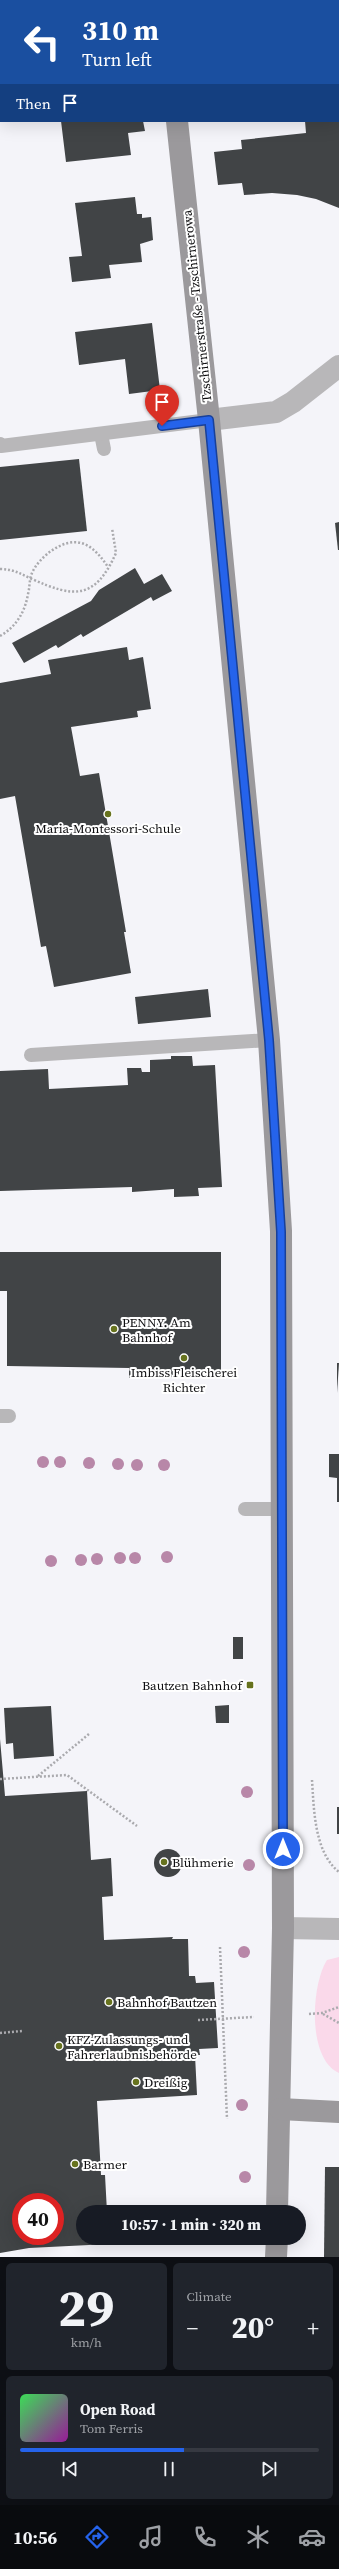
<!DOCTYPE html>
<html lang="en">
<head>
<meta charset="utf-8">
<style>
  body { margin:0; font-family:"Source Serif 4",serif; background:#20242c; color:#f1f3f6; height:100vh; display:flex; flex-direction:column; font-size:15px; white-space:nowrap }
  * { box-sizing:border-box; margin:0 }
  p { font-size:13px; color:#9ea1a6 }
  .icon { flex:none; width:22px; height:22px; fill:none; stroke:currentColor; stroke-width:2; stroke-linecap:round; stroke-linejoin:round }
  .map { position:relative; height:2257px; overflow:hidden }
  .details { display:flex; flex-direction:column; gap:6px; padding:6px; background:#0d0f14; flex:1 }
  .details>* { flex:none }
  .banner { position:absolute; left:0px; top:0px; width:339px; height:122px; box-shadow:0 4px 16px #0002; background:#1a4fa0; color:#fff; overflow:hidden }
  .speed { position:absolute; left:12px; top:2193px; display:flex; gap:8px; font-size:20px; font-weight:700; text-align:center }
  .speed>* { display:grid; place-content:center; width:52px; height:52px; border-radius:50%; background:#171b24; box-shadow:0 4px 16px #0002; line-height:1 }
  .speed .limit { border:6px solid #d22; background:#fff; color:#111 }
  .pin { position:absolute; display:grid; place-items:center; width:34px; height:34px; color:#fff; margin:-41px -17px; border-radius:50% 50% 50% 0; rotate:-45deg; box-shadow:0 0 4px #0007 }
  .pin .icon { rotate:45deg }
  .me { position:absolute; width:44px; margin:-22px; rotate:0deg; stroke-linejoin:round; filter:drop-shadow(0 0 3px #0008) }
  .turn { display:flex; align-items:center; gap:14px; height:84px; padding:0 16px; font-size:18px }
  .turn .icon { width:52px; height:52px; stroke-width:2.5 }
  .turn b { display:block; font-size:28px; line-height:34px }
  .then { display:flex; align-items:center; height:38px; padding:0 16px; background:#0003; gap:8px; font-size:15px }
  .big { font-size:30px; font-weight:800; line-height:1.1 }
  .details .tile { flex:1; display:flex; flex-direction:column; justify-content:center; gap:6px; min-width:0; padding:0 14px; border-radius:6px; background:#20242c }
  .details .dial { align-items:center; gap:0 }
  .dial b { font-size:52px; line-height:1 }
  .song { display:flex; align-items:center; gap:12px }
  .cover { width:48px; height:48px; border-radius:6px; background:linear-gradient(135deg,hsl(130 70% 55%),hsl(300 70% 35%)) }
  .played { height:4px; border-radius:2px; background:linear-gradient(90deg,#2563eb 55%,#363941 55%) }
  .keys { display:flex; justify-content:space-around; direction:ltr }
  .heat { display:flex; justify-content:space-between; align-items:center; font-size:22px; direction:ltr }
  .details .tiles { flex:1; display:grid; gap:6px; grid-template-columns:1fr 1fr }
  .tile:last-child { grid-column:span 2 }
  .trip { position:absolute; left:76px; top:2205px; width:230px; height:40px; border-radius:20px; background:#171b24; box-shadow:0 4px 16px #0002; font-weight:800; line-height:40px; text-align:center }
  .tab-bar { display:flex; height:64px; justify-content:space-around; align-items:center; background:#090b0e; color:#9ea1a6 }
  .tab-bar .icon { width:28px; height:28px }
  .tab-bar .active { color:#2563eb }
  .tab-bar b { font-size:18px; color:#f1f3f6 }
  .map>svg:first-child { display:block }
  .green { fill:#fad9ea }
  .building { fill:#414446; fill-rule:evenodd }
  .lines { fill:none; stroke-linecap:round; stroke-linejoin:round }
  .path { stroke:#aaaaae; stroke-width:2.5; stroke-dasharray:2 2; stroke-linecap:butt }
  .lane { stroke:#b8b7b9; stroke-width:14 }
  .street { stroke:#b8b7b9; stroke-width:22 }
  .secondary { stroke:#9b999c; stroke-width:22 }
  .tree { fill:#b887a8 }
  .route-casing { stroke:#184099; stroke-width:10 }
  .route { stroke:#2563eb; stroke-width:7 }
  .poi-dot { fill:#67731e; stroke:#fff; stroke-width:1.5 }
  .labels { text-anchor:middle; dominant-baseline:central; stroke-width:4; stroke-linejoin:round; paint-order:stroke }
  .street-label { font-size:13px; fill:#0f0f11; stroke:#fff }
  .poi-label { font-size:13px; fill:#0f0f11; stroke:#fff; text-anchor:start }
</style>
</head>
<body>
<div class="map">
<svg width="339" height="2257" viewBox="0 0 339 2257">
  <rect width="100%" height="100%" fill="#f4f4f9"/>
  <!-- green -->
  <path class="green" d="M 339,1957 L 339,2073 C 307,2059 311,1985 327,1960 Z"/>
  <!-- building -->
  <g class="building">
    <polygon points="61,121 143,121 145,131 128,133 131,155 66,162"/>
    <polygon points="305,121 339,121 339,208 316,199 297,195 272,193 244,195 242,183 218,185 214,152 242,149 241,140 306,133"/>
    <polygon points="135,197 137,214 142,214 142,218 151,217 153,240 140,244 142,262 109,265 111,278 72,282 69,257 82,256 75,203"/>
    <polygon points="152,323 160,390 129,394 125,359 79,365 75,332"/>
    <polygon points="79,459 87,531 0,540 0,467"/>
    <polygon points="339,522 339,550 338,550 335,523"/>
    <polygon points="135,568 144,584 162,574 172,591 153,601 151,597 83,637 81,634 58,648 56,645 24,663 12,643 91,601 99,590"/>
    <polygon points="127,647 129,660 143,657 151,709 137,711 138,717 71,727 80,776 99,773 126,932 124,932 131,973 54,987 46,946 41,947 15,796 0,799 0,683 51,674 48,660"/>
    <polygon points="208,989 211,1017 138,1024 135,997"/>
    <polygon points="171,1056 192,1056 193,1066 215,1065 222,1187 198,1188 199,1196 174,1197 174,1189 132,1192 132,1187 0,1191 0,1071 48,1069 49,1089 128,1085 127,1068 141,1068 142,1072 150,1072 150,1060 171,1059"/>
    <polygon points="0,1252 221,1252 221,1376 129,1378 129,1368 7,1366 7,1291 0,1291"/>
    <polygon points="337,1363 339,1363 337,1393"/>
    <polygon points="329,1454 339,1454 339,1502 337,1502 337,1478 329,1477"/>
    <rect x="233" y="1637" width="10" height="22"/>
    <polygon points="229,1705 229,1723 216,1723 215,1706"/>
    <polygon points="51,1706 54,1756 14,1759 13,1743 6,1744 4,1708"/>
    <path d="M 0,1739 L 5,1796 L 87,1791 L 91,1860 L 111,1858 L 113,1896 L 102,1897 L 104,1940 L 173,1937 L 172,1939 L 188,1939 L 189,1976 L 195,1976 L 196,1983 L 214,1982 L 218,2048 L 199,2049 L 200,2055 L 195,2055 L 197,2095 L 97,2101 L 101,2175 L 105,2175 L 107,2212 L 83,2212 L 83,2238 L 109,2238 L 109,2244 L 29,2248 L 0,2253 ZM 21,2202 L 55,2202 L 55,2236 L 21,2236 Z"/>
    <rect x="337" y="1807" width="2" height="27"/>
    <circle cx="168" cy="1863" r="14"/>
    <polygon points="325,2167 339,2167 339,2257 324,2257"/>
  </g>
  <g class="lines">
    <!-- path -->
    <g class="path">
      <path d="M 0,569 C 13,569 21,574 32,579 C 74,598 95,600 116,553 L 112,528"/>
      <path d="M 0,636 C 16,627 25,612 28,594 C 30,587 29,580 32,573 C 39,557 63,538 81,543 C 93,546 102,558 108,567"/>
      <polyline points="38,1776 89,1734"/>
      <polyline points="0,1779 67,1775 137,1826"/>
      <path d="M 312,1780 C 314,1809 314,1852 339,1872"/>
      <polyline points="220,1947 227,2119"/>
      <polyline points="309,2014 322,2013 339,2007"/>
      <polyline points="323,2014 339,2023"/>
      <polyline points="198,2020 254,2017"/>
      <polyline points="0,2033 22,2031"/>
    </g>
    <!-- lane -->
    <g class="lane">
      <polyline points="101,434 104,449"/>
      <polyline points="0,444 1,446 209,420"/>
      <polyline points="31,1055 269,1040"/>
      <polyline points="0,1416 9,1416"/>
      <polyline points="245,1509 282,1509"/>
    </g>
    <!-- street -->
    <g class="street">
      <polyline points="209,420 276,412 293,402 339,366"/>
      <polyline points="283,1928 339,1929"/>
    </g>
    <!-- secondary -->
    <g class="secondary">
      <polyline points="163,0 163,1"/>
      <polyline points="177,121 209,420 269,1040 281,1231 283,1928 277,2212"/>
      <polyline points="280,2109 339,2112"/>
      <polyline points="276,2257 277,2238"/>
    </g>
  </g>
  <!-- trees -->
  <g class="tree">
    <circle cx="43" cy="1462" r="6"/>
    <circle cx="60" cy="1462" r="6"/>
    <circle cx="89" cy="1463" r="6"/>
    <circle cx="118" cy="1464" r="6"/>
    <circle cx="137" cy="1465" r="6"/>
    <circle cx="164" cy="1465" r="6"/>
    <circle cx="167" cy="1557" r="6"/>
    <circle cx="120" cy="1558" r="6"/>
    <circle cx="135" cy="1558" r="6"/>
    <circle cx="97" cy="1559" r="6"/>
    <circle cx="81" cy="1560" r="6"/>
    <circle cx="51" cy="1561" r="6"/>
    <circle cx="247" cy="1792" r="6"/>
    <circle cx="249" cy="1865" r="6"/>
    <circle cx="244" cy="1952" r="6"/>
    <circle cx="242" cy="2105" r="6"/>
    <circle cx="245" cy="2177" r="6"/>
  </g>
  <g class="lines">
    <!-- route casing -->
    <g class="route-casing">
      <polyline id="route" points="162,426 209,420 269,1040 281,1232 283,1849"/>
    </g>
    <!-- route -->
    <use href="#route" class="route"/>
  </g>
  <!-- markers -->
  <g class="poi-dot">
    <circle cx="108" cy="814" r="4"/>
    <circle cx="114" cy="1329" r="4"/>
    <circle cx="184" cy="1358" r="4"/>
    <rect x="246" y="1681" width="8" height="8" rx="2"/>
    <circle cx="164" cy="1862" r="4"/>
    <circle cx="109" cy="2002" r="4"/>
    <circle cx="59" cy="2046" r="4"/>
    <circle cx="136" cy="2082" r="4"/>
    <circle cx="75" cy="2164" r="4"/>
  </g>
  <g class="labels">
    <!-- street labels -->
    <g class="street-label">
      <text transform="translate(197 306) rotate(-96)">Tzschirnerstraße - Tzschirnerowa</text>
    </g>
    <!-- poi labels -->
    <g class="poi-label">
      <text x="108" y="828" text-anchor="middle">Maria-Montessori-Schule</text>
      <text x="122" y="1322">PENNY. Am<tspan x="122" dy="15">Bahnhof</tspan></text>
      <text x="184" y="1372" text-anchor="middle">Imbiss Fleischerei<tspan x="184" dy="15">Richter</tspan></text>
      <text x="242" y="1685" text-anchor="end">Bautzen Bahnhof</text>
      <text x="172" y="1862">Blühmerie</text>
      <text x="117" y="2002">Bahnhof Bautzen</text>
      <text x="67" y="2039">KFZ-Zulassungs- und<tspan x="67" dy="15">Fahrerlaubnisbehörde</tspan></text>
      <text x="144" y="2082">Dreißig</text>
      <text x="83" y="2164">Barmer</text>
    </g>
  </g>
</svg>
<div class="speed"><div class="limit">40</div></div>
<div class="pin" style="left:162px;top:426px;background:#d93025"><svg class="icon" aria-label="arrive" viewBox="0 0 24 24"><path d="M6 21V4h12l-3 4 3 4H6"/></svg></div>
<svg class="me" style="left:283px;top:1849px" viewBox="-20 -20 40 40"><circle r="17" fill="#2563eb" stroke="#fff" stroke-width="3"/><path d="M0-11L8 9 0 5-8 9z" fill="#fff"/></svg>
<div class="trip">10:57 · 1 min · 320 m</div>
<div class="banner">
<div class="turn"><svg class="icon" aria-label="left" viewBox="0 0 24 24"><path d="M17 20v-9H6M10 6l-5 5 5 5"/></svg><div><b>310 m</b>Turn left</div></div>
<div class="then">Then<svg class="icon" aria-label="arrive" viewBox="0 0 24 24"><path d="M6 21V4h12l-3 4 3 4H6"/></svg></div>
</div>
</div>
<section class="details">
<div class="tiles">
<div class="tile dial"><b>29</b><p>km/h</p></div>
<div class="tile"><p>Climate</p>
<div class="heat"><a>−</a><b class="big">20°</b><a>+</a></div>
</div>
<div class="tile">
<div class="song"><i class="cover"></i><div><b>Open Road</b><p>Tom Ferris</p></div></div>
<div class="played"></div>
<div class="keys"><svg class="icon" aria-label="previous" viewBox="0 0 24 24"><path d="M18 5L8 12l10 7zM5 5v14"/></svg><svg class="icon" aria-label="pause" viewBox="0 0 24 24"><path d="M8 5v14M16 5v14"/></svg><svg class="icon" aria-label="next" viewBox="0 0 24 24"><path d="M6 5l10 7-10 7zM19 5v14"/></svg></div>
</div>
</div>
</section>
<nav class="tab-bar">
<b>10:56</b>
<svg class="icon active" aria-label="directions" viewBox="0 0 24 24"><path d="M12 3l9 9-9 9-9-9zM9 14v-3h6M13 9l2 2-2 2"/></svg>
<svg class="icon" aria-label="music" viewBox="0 0 24 24"><path d="M9 18V5l10-2v13"/><circle cx="6" cy="18" r="3"/><circle cx="16" cy="16" r="3"/></svg>
<svg class="icon" aria-label="phone" viewBox="0 0 24 24"><path d="M5 4h4l2 5-3 2q2 4 5 5l2-3 5 2v4C11 20 4 13 5 4z"/></svg>
<svg class="icon" aria-label="climate" viewBox="0 0 24 24"><path d="M12 3v18M4 7l16 10M4 17L20 7"/></svg>
<svg class="icon" aria-label="car" viewBox="0 0 24 24"><path d="M5 17H2v-5l4-1 3-4h7l3 4 3 1v5h-3M9 17h6M6 11h13"/><circle cx="7" cy="17" r="2"/><circle cx="17" cy="17" r="2"/></svg>
</nav>
</body>
</html>
